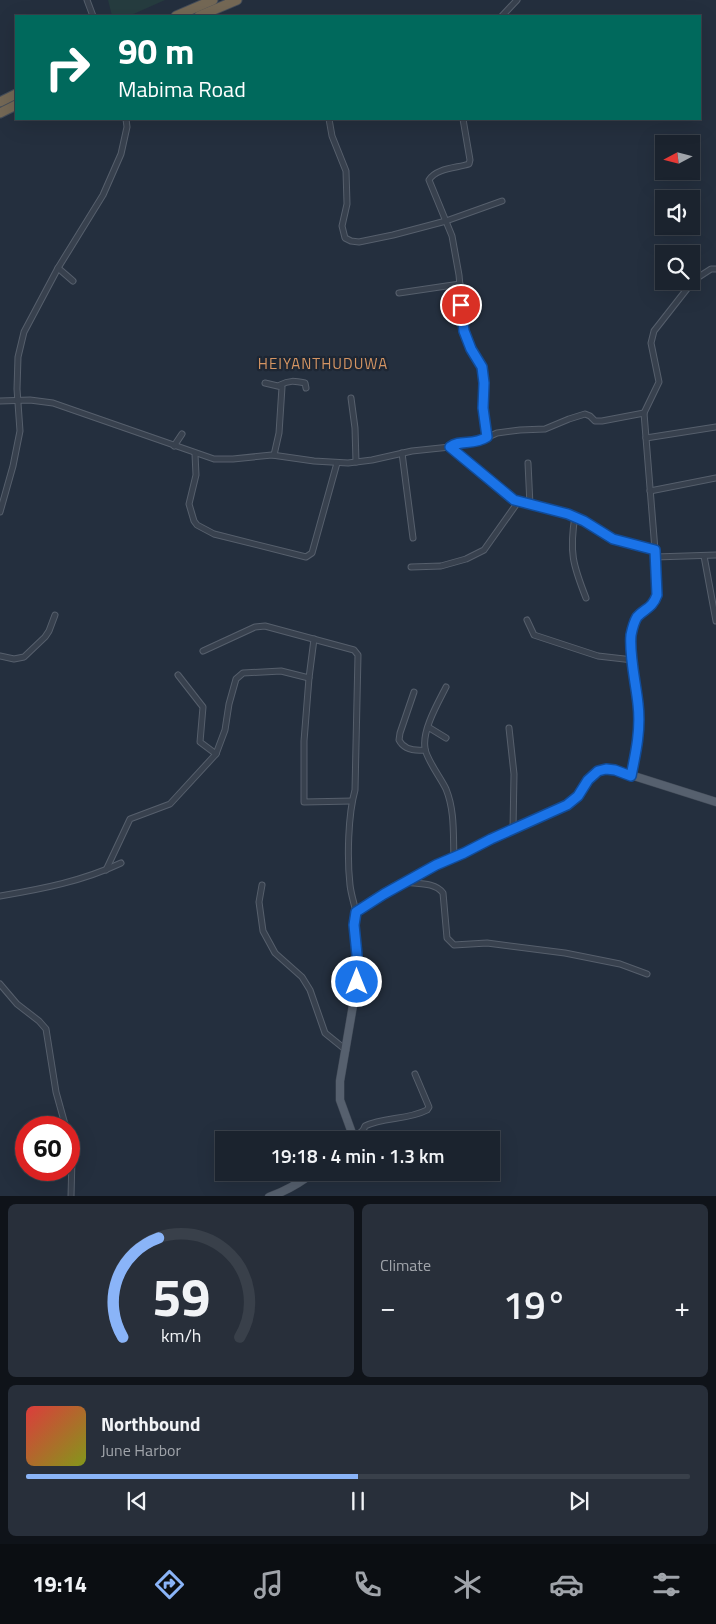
<!DOCTYPE html>
<html lang="en">
<head>
<meta charset="utf-8">
<style>
  body { margin:0; font-family:"Titillium Web",sans-serif; background:#282f3a; color:#f1f3f6; height:100vh; display:flex; flex-direction:column; font-size:19px; white-space:nowrap }
  * { box-sizing:border-box; margin:0 }
  p { font-size:16px; color:#a0a4aa }
  .icon { flex:none; width:28px; height:28px; fill:none; stroke:currentColor; stroke-width:2; stroke-linecap:round; stroke-linejoin:round }
  .map { position:relative; height:1196px; overflow:hidden }
  .sheet { display:flex; flex-direction:column; gap:8px; padding:8px; background:#0f1319; flex:1 }
  .sheet>* { flex:none }
  .hud { position:absolute; left:15px; top:15px; width:686px; height:105px; border-radius:0px; box-shadow:0 5px 20px #0002,0 0 0 1px #39404a; background:#00695c; color:#fff; overflow:hidden }
  .needle { width:32px; rotate:263deg }
  .controls { position:absolute; left:655px; top:135px; display:grid; gap:10px }
  .controls a { display:grid; place-items:center; width:45px; height:45px; border-radius:0px; background:#1b232e; box-shadow:0 5px 20px #0002,0 0 0 1px #39404a; font-size:25px }
  .speed { position:absolute; left:15px; top:1116px; display:flex; gap:10px; font-size:25px; font-weight:700; text-align:center }
  .speed>* { display:grid; place-content:center; width:65px; height:65px; border-radius:50%; background:#1b232e; box-shadow:0 5px 20px #0002,0 0 0 1px #39404a; line-height:1 }
  .speed .limit { border:8px solid #d22; background:#fff; color:#111 }
  .pin { position:absolute; display:grid; place-items:center; width:42px; height:42px; color:#fff; margin:-21px; border:2px solid #fff; border-radius:50%; box-shadow:0 1px 5px #0007 }
  .me { position:absolute; width:55px; margin:-28px; rotate:0deg; stroke-linejoin:round; filter:drop-shadow(0 0 4px #0008) }
  .turn { display:flex; align-items:center; gap:18px; height:105px; padding:0 20px; font-size:22px }
  .turn .icon { width:65px; height:65px; stroke-width:2.5 }
  .turn b { display:block; font-size:35px; line-height:42px }
  .big { font-size:38px; font-weight:600; line-height:1.1 }
  .sheet .widget { flex:1; display:flex; flex-direction:column; justify-content:center; gap:8px; min-width:0; padding:0 18px; border-radius:8px; background:#282f3a }
  .sheet .dial { align-items:center; gap:0 }
  .dial svg { height:130px; overflow:visible; fill:none; stroke:#39404a; stroke-width:7; stroke-linecap:round; text-anchor:middle }
  .dial text { fill:#f1f3f6; stroke:none }
  .song { display:flex; align-items:center; gap:15px }
  .cover { width:60px; height:60px; border-radius:8px; background:linear-gradient(135deg,hsl(0 70% 55%),hsl(70 70% 35%)) }
  .played { height:5px; border-radius:2px; background:linear-gradient(90deg,#8ab4f8 50%,#39404a 50%) }
  .keys { display:flex; justify-content:space-around; direction:ltr }
  .heat { display:flex; justify-content:space-between; align-items:center; font-size:28px; direction:ltr }
  .sheet .tiles { flex:1; display:grid; gap:8px; grid-template-columns:1fr 1fr }
  .widget:last-child { grid-column:span 2 }
  .trip { position:absolute; left:215px; top:1131px; width:285px; height:50px; border-radius:0px; background:#1b232e; box-shadow:0 5px 20px #0002,0 0 0 1px #39404a; font-weight:600; line-height:50px; text-align:center }
  .tabs { display:flex; height:80px; justify-content:space-around; align-items:center; background:#0b0e12; color:#a0a4aa }
  .tabs .icon { width:35px; height:35px }
  .tabs .active { color:#8ab4f8 }
  .tabs b { font-size:22px; color:#f1f3f6 }
  .map>svg:first-child { display:block }
  .green { fill:#263c3f }
  .lines { fill:none; stroke-linecap:round; stroke-linejoin:round }
  .street-casing { stroke:#565f6c; stroke-width:7 }
  .primary-casing { stroke:#414a57; stroke-width:9 }
  .highway-casing { stroke:#434c59; stroke-width:11 }
  .street { stroke:#38414e; stroke-width:5 }
  .primary { stroke:#56606e; stroke-width:8 }
  .highway { stroke:#746855; stroke-width:9 }
  .route-casing { stroke:#114b97; stroke-width:12 }
  .route { stroke:#1a73e8; stroke-width:9 }
  .labels { text-anchor:middle; dominant-baseline:central; stroke-width:4.5; stroke-linejoin:round; paint-order:stroke }
  .quarter-label { font-size:15px; letter-spacing:1px; fill:#d59563; stroke:#1d2633 }
</style>
</head>
<body>
<div class="map">
<svg width="716" height="1197" viewBox="0 0 716 1197">
  <rect width="100%" height="100%" fill="#242f3e"/>
  <!-- green -->
  <polygon class="green" points="108,0 165,0 129,16 112,16"/>
  <g class="lines">
    <!-- street casing -->
    <g class="street-casing">
      <g id="street">
        <polyline points="87,0 93,16"/>
        <polyline points="502,16 517,0"/>
        <polyline points="329,119 332,136 346,171 347,204 342,226 345,238 351,241 359,242 393,235 446,221 502,201"/>
        <path d="M 463,119 L 470,160 L 469,164 C 457,168 436,168 429,180 L 452,236 L 459,275 L 464,331 L 471,349 L 482,367 L 484,383 L 483,407 L 487,437"/>
        <polyline points="58,268 73,281"/>
        <polyline points="399,293 460,284"/>
        <polyline points="265,383 282,387 279,433 274,455"/>
        <path d="M 280,385 C 289,380 295,381 305,383 L 306,388"/>
        <polyline points="351,398 355,428 356,462"/>
        <polyline points="0,401 30,400 53,403 214,459 233,459 272,455 314,461 348,463 372,460 412,451 450,447 514,500 568,514 584,521 613,539 655,550 657,595 655,601 650,607 638,616 631,636 640,723 631,776"/>
        <polyline points="646,438 716,427"/>
        <polyline points="174,446 182,434"/>
        <polyline points="450,447 454,444 477,442 497,433 520,430 545,429 569,419 585,414 590,416 595,421 602,421 644,413"/>
        <polyline points="402,453 413,538"/>
        <polyline points="195,454 196,475 189,504 194,521 197,525 214,534 306,557 312,553 337,463"/>
        <polyline points="528,463 530,505"/>
        <polyline points="650,491 716,478"/>
        <polyline points="0,512 13,466 20,431 17,389 18,357 24,332 58,268 103,195 121,154 127,127 126,119"/>
        <path d="M 575,516 C 569,552 573,565 586,598"/>
        <polyline points="655,550 644,413 659,382 651,343 654,331 694,280 711,269 716,269"/>
        <polyline points="704,556 716,621"/>
        <polyline points="655,557 716,555"/>
        <polyline points="411,567 441,566 466,559 484,550 518,502"/>
        <polyline points="527,620 534,635 598,656 633,660"/>
        <polyline points="314,639 309,678 304,741 304,802 352,801"/>
        <path d="M 203,651 L 255,627 L 265,626 L 354,650 L 358,655 L 355,790 C 348,815 347,858 350,885 C 351,894 354,903 356,912"/>
        <polyline points="0,656 14,659 24,657 45,637 49,631 55,615"/>
        <polyline points="178,675 203,707 200,742 216,754"/>
        <path d="M 446,687 C 438,703 422,730 425,748 C 426,759 441,778 446,789 C 455,811 453,835 454,858"/>
        <path d="M 414,692 L 400,733 L 399,740 C 404,750 415,751 425,750"/>
        <polyline points="428,727 446,738"/>
        <polyline points="509,728 514,774 513,829"/>
        <polyline points="106,870 130,819 170,804 216,754 225,730 229,704 236,679 243,673 281,671 309,678"/>
        <path d="M 404,882 C 417,884 435,882 443,893 L 447,938 L 454,945 L 487,943 L 565,953 L 620,964 L 647,974"/>
        <polyline points="262,885 259,902 263,931 275,953 302,977 310,990 325,1033 346,1050"/>
        <path d="M 0,896 C 42,889 83,881 121,863"/>
        <polyline points="0,984 17,1004 39,1021 46,1029 56,1092 66,1128"/>
        <path d="M 352,1135 C 358,1134 363,1133 365,1126 C 384,1117 408,1120 427,1110 L 429,1107 L 415,1074"/>
        <polyline points="69,1136 72,1158 71,1197"/>
      </g>
    </g>
    <!-- primary casing -->
    <g class="primary-casing">
      <g id="primary">
        <path d="M 350,1140 L 352,1133 L 340,1100 L 340,1081 L 357,982 L 357,955 L 354,925 L 356,912 C 390,885 431,869 469,851 C 484,844 499,835 514,828 C 528,822 542,817 556,810 C 564,806 572,802 578,796 C 592,780 590,768 615,770 L 716,802"/>
        <path d="M 269,1197 C 286,1191 300,1183 314,1172"/>
      </g>
    </g>
    <!-- highway casing -->
    <g class="highway-casing">
      <g id="highway">
        <polyline points="176,16 213,0"/>
        <polyline points="199,16 237,0"/>
        <polyline points="0,102 16,94"/>
        <polyline points="0,113 16,105"/>
      </g>
    </g>
    <!-- street -->
    <use href="#street" class="street"/>
    <!-- primary -->
    <use href="#primary" class="primary"/>
    <!-- highway -->
    <use href="#highway" class="highway"/>
  </g>
  <g class="lines">
    <!-- route casing -->
    <g class="route-casing">
      <path id="route" d="M 357,982 L 357,955 L 354,925 L 356,912 L 384,894 L 436,865 L 464,853 L 491,839 L 567,805 L 578,796 L 588,780 L 598,771 L 606,769 L 615,770 L 631,776 C 636,752 641,729 638,704 C 636,684 629,655 631,635 C 632,630 634,622 637,617 C 645,608 652,609 657,595 L 655,550 L 613,539 L 584,521 L 568,514 L 514,500 L 450,447 C 460,439 473,446 487,437 L 483,408 L 484,383 L 482,367 L 471,349 L 464,331 L 461,305"/>
    </g>
    <!-- route -->
    <use href="#route" class="route"/>
  </g>
  <g class="labels">
    <!-- quarter labels -->
    <g class="quarter-label">
      <text x="323" y="363">HEIYANTHUDUWA</text>
    </g>
  </g>
</svg>
<div class="controls">
<a><svg class="needle" viewBox="-14 -14 28 28"><path d="M0-13l5 13h-10z" fill="#e53935"/><path d="M0 13l5-13h-10z" fill="#a0a4aa"/></svg></a>
<a><svg class="icon" aria-label="sound" viewBox="0 0 24 24"><path d="M4 9h4l5-4v14l-5-4H4zM17 9q2 3 0 6"/></svg></a>
<a><svg class="icon" aria-label="search" viewBox="0 0 24 24"><circle cx="10" cy="10" r="6"/><path d="M15 15l6 6"/></svg></a>
</div>
<div class="speed"><div class="limit">60</div></div>
<div class="pin" style="left:461px;top:305px;background:#d93025"><svg class="icon" aria-label="arrive" viewBox="0 0 24 24"><path d="M6 21V4h12l-3 4 3 4H6"/></svg></div>
<svg class="me" style="left:357px;top:982px" viewBox="-20 -20 40 40"><circle r="17" fill="#1a73e8" stroke="#fff" stroke-width="3"/><path d="M0-11L8 9 0 5-8 9z" fill="#fff"/></svg>
<div class="trip">19:18 · 4 min · 1.3 km</div>
<div class="hud">
<div class="turn"><svg class="icon" aria-label="right" viewBox="0 0 24 24"><path d="M7 20v-9h11M14 6l5 5-5 5"/></svg><div><b>90 m</b>Mabima Road</div></div>
</div>
</div>
<section class="sheet">
<div class="tiles">
<div class="widget dial"><svg viewBox="0 0 100 80">
<path d="M14 69A42 42 0 1 1 86 69"/>
<path d="M14 69A42 42 0 0 1 36 8" stroke="#8ab4f8"/>
<text x="50" y="56" font-size="32" font-weight="700">59</text>
<text x="50" y="72" font-size="11">km/h</text>
</svg></div>
<div class="widget"><p>Climate</p>
<div class="heat"><a>−</a><b class="big">19°</b><a>+</a></div>
</div>
<div class="widget">
<div class="song"><i class="cover"></i><div><b>Northbound</b><p>June Harbor</p></div></div>
<div class="played"></div>
<div class="keys"><svg class="icon" aria-label="previous" viewBox="0 0 24 24"><path d="M18 5L8 12l10 7zM5 5v14"/></svg><svg class="icon" aria-label="pause" viewBox="0 0 24 24"><path d="M8 5v14M16 5v14"/></svg><svg class="icon" aria-label="next" viewBox="0 0 24 24"><path d="M6 5l10 7-10 7zM19 5v14"/></svg></div>
</div>
</div>
</section>
<nav class="tabs">
<b>19:14</b>
<svg class="icon active" aria-label="directions" viewBox="0 0 24 24"><path d="M12 3l9 9-9 9-9-9zM9 14v-3h6M13 9l2 2-2 2"/></svg>
<svg class="icon" aria-label="music" viewBox="0 0 24 24"><path d="M9 18V5l10-2v13"/><circle cx="6" cy="18" r="3"/><circle cx="16" cy="16" r="3"/></svg>
<svg class="icon" aria-label="phone" viewBox="0 0 24 24"><path d="M5 4h4l2 5-3 2q2 4 5 5l2-3 5 2v4C11 20 4 13 5 4z"/></svg>
<svg class="icon" aria-label="climate" viewBox="0 0 24 24"><path d="M12 3v18M4 7l16 10M4 17L20 7"/></svg>
<svg class="icon" aria-label="car" viewBox="0 0 24 24"><path d="M5 17H2v-5l4-1 3-4h7l3 4 3 1v5h-3M9 17h6M6 11h13"/><circle cx="7" cy="17" r="2"/><circle cx="17" cy="17" r="2"/></svg>
<svg class="icon" aria-label="filters" viewBox="0 0 24 24"><path d="M4 7h16M4 17h16"/><circle cx="9" cy="7" r="2"/><circle cx="15" cy="17" r="2"/></svg>
</nav>
</body>
</html>
